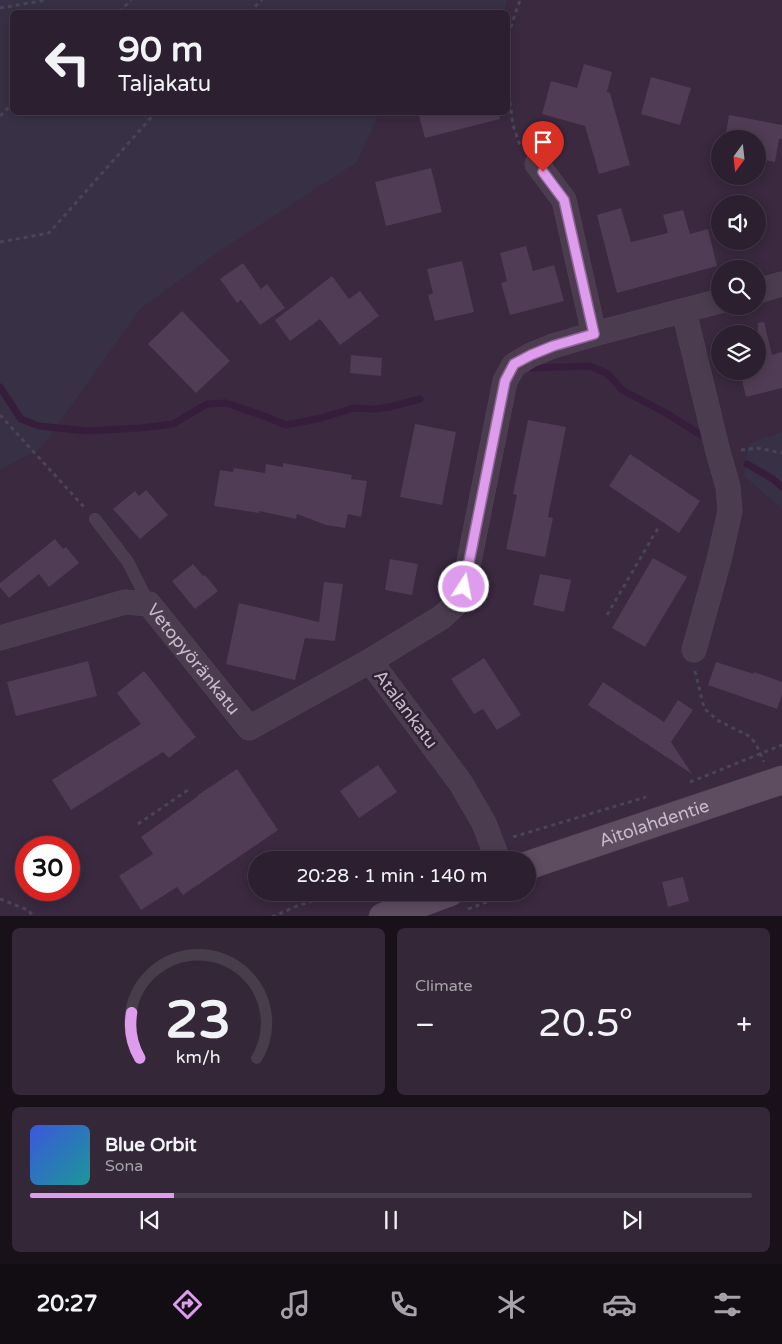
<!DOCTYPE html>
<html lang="en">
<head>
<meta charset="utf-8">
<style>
  body { margin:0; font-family:"Varela Round",sans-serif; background:#342737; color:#f1f3f6; height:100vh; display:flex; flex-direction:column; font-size:19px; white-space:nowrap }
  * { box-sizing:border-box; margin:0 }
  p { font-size:16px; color:#a6a2aa }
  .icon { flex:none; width:28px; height:28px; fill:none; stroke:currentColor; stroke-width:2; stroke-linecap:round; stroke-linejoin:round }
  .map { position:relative; height:916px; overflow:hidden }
  .drawer { display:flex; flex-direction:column; gap:12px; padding:12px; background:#18111a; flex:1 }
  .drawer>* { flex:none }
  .hud { position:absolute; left:10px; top:10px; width:500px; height:105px; border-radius:8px; box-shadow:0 2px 12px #0003,0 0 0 1px #483d4b; background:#2c1f2f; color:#f1f3f6; overflow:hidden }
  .needle { width:32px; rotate:195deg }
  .buttons { position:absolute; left:711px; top:130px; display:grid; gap:10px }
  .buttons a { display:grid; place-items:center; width:55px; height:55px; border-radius:50%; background:#2c1f2f; box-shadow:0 2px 12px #0003,0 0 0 1px #483d4b; font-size:25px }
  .speed { position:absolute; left:15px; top:836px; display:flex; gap:10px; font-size:25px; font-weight:700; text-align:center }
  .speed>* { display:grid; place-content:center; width:65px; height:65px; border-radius:50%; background:#2c1f2f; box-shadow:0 2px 12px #0003,0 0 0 1px #483d4b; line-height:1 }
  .speed .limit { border:8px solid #d22; background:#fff; color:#111 }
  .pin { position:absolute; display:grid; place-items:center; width:42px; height:42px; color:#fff; margin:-51px -21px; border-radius:50% 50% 50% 0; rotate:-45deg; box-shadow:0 0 5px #0007 }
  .pin .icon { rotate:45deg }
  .me { position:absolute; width:55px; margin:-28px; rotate:11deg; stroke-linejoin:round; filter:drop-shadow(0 0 4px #0008) }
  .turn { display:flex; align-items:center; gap:18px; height:105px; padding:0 25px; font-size:22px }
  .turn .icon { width:65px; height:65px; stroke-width:2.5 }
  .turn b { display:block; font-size:35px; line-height:42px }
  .big { font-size:38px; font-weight:600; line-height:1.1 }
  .drawer .widget { flex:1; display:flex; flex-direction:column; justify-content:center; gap:8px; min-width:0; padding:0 18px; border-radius:8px; background:#342737 }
  .drawer .dial { align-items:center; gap:0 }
  .dial svg { height:130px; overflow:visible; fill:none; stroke:#483d4b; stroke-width:7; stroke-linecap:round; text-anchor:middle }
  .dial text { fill:#f1f3f6; stroke:none }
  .song { display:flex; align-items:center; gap:15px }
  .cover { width:60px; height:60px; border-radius:8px; background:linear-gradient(135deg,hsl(230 70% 55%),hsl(180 70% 35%)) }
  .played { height:5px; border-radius:2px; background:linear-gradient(90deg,#de9ced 20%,#483d4b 20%) }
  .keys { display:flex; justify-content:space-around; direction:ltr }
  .heat { display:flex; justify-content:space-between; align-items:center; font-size:28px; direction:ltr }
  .drawer .tiles { flex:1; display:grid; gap:12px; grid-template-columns:1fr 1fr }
  .widget:last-child { grid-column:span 2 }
  .trip { position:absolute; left:248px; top:851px; width:288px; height:50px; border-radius:25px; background:#2c1f2f; box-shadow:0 2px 12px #0003,0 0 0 1px #483d4b; font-weight:600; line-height:50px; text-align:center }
  .menu { display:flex; height:80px; justify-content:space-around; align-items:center; background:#120c13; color:#a6a2aa }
  .menu .icon { width:35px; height:35px }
  .menu .on { color:#de9ced }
  .menu b { font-size:22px; color:#f1f3f6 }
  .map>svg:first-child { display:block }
  .green { fill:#383145 }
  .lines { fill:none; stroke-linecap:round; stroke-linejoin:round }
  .stream { stroke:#361d3c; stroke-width:7 }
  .building { fill:#503c54 }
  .lane-casing { stroke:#514455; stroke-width:12 }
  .street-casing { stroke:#514455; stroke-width:25 }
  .secondary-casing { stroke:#514455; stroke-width:29 }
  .path { stroke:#4a4458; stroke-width:3; stroke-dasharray:4 4; stroke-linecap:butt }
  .lane { stroke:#4b3d4f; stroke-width:11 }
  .street { stroke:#4b3d4f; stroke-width:24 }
  .secondary { stroke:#5e4c61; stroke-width:28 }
  .route-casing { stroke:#90659a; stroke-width:12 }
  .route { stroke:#de9ced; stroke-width:9 }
  .labels { text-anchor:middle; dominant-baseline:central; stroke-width:5; stroke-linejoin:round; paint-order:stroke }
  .street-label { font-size:18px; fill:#c7bac9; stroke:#302234 }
</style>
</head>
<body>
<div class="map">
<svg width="782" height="917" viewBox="0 0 782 917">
  <rect width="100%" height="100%" fill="#3a293f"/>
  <!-- green -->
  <g class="green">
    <polygon points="0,0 507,0 504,12 12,12 12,112 379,113 357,162 218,252 140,309 41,448 0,470"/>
    <polygon points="782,432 782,509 744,476 748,444"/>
  </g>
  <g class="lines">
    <!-- stream -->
    <g class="stream">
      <polyline points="532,368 590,366 608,374 622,390 666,413 709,440"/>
      <polyline points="0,387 21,419 39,426 87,431 141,428 173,424 207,404 226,403 264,416 286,425 321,418 354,408 375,409 390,407 420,399"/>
      <polyline points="747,464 773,479 782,487"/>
    </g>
  </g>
  <!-- building -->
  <g class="building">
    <polygon points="584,64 612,72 607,92 610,93 630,165 599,174 585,126 542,114 551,81 577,88"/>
    <polygon points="651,77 691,88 680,125 641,114"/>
    <polygon points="418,112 499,112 500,119 425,138"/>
    <polygon points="729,115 782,125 782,139 779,139 775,162 758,159 758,139 725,139"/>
    <polygon points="431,168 442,212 386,226 375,182"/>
    <polygon points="621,208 631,242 668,233 663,215 683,210 690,234 708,229 717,266 617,293 597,215"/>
    <polygon points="526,246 533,271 554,265 564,301 510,315 501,283 507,281 500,253"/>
    <polygon points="462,261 474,312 435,321 428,295 433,293 427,269"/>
    <polygon points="243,263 261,289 267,284 285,308 260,325 241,300 237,303 220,279"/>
    <polygon points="332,276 349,299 360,291 379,316 340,345 320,319 290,341 275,320"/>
    <polygon points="182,311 230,361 196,393 148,344"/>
    <polygon points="764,322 772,355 782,352 782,388 746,397 740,371 758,371 758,323"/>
    <polygon points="351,355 382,358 381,376 350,373"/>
    <polygon points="528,420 566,427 548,517 553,518 545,557 506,549 517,495 513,494"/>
    <polygon points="415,424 456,432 442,505 400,497"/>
    <polygon points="630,454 700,501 679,533 609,486"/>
    <polygon points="283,463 352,475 351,479 367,481 361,517 348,514 345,528 326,525 297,514 296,519 259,511 259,513 214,506 220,470 233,472 234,468 265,473 266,464 283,467"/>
    <polygon points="146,490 168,515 140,539 113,509 135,491 139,496"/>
    <polygon points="55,539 63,549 66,547 79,563 49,587 39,574 9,598 0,587 0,583"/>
    <polygon points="653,558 687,577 645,647 612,628"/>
    <polygon points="390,559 418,564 412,595 385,590"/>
    <polygon points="193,564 203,576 205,575 218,591 195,609 172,581"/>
    <polygon points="540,574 571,580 564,612 533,605"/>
    <polygon points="324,582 343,584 335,641 305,638 295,680 226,664 239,603 319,622"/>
    <polygon points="484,658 521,715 497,730 483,709 474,714 451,679"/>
    <polygon points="88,661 97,696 16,716 7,682"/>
    <polygon points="716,662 754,674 754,672 782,682 782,695 777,709 708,685"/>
    <polygon points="144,671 196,737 169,758 163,752 71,810 52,780 141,724 117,693"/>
    <polygon points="603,682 664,722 678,700 693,710 671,742 692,774 588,705"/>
    <polygon points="378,765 397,792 359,818 340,791"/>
    <polygon points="237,769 278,830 183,895 177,887 141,910 119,876 153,854 141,837 198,796 198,795"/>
    <polygon points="683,877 689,901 668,907 662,882"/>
  </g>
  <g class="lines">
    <!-- lane casing -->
    <g class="lane-casing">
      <polyline id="lane" points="95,519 128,562 149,604"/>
    </g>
    <!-- street casing -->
    <g class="street-casing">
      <g id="street">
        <polyline points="537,164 564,200 594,334"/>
        <polyline points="758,291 782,284"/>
        <polyline points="684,311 717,448 728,487 730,511 719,560 694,650"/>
        <path id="s1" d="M 0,638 L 125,602 L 149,604 L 249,728 L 370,661"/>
        <polyline points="498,860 484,823 460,782 370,661 442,617 459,601 464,587 505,381 514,365 531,355 553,346 594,334 720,301"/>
      </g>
    </g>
    <!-- secondary casing -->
    <g class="secondary-casing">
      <g id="secondary">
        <path id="s2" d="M 526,866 L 782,780"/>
        <polyline points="383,917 450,892"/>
      </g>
    </g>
    <!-- path -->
    <g class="path">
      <polyline points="0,8 47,0"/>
      <polyline points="119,12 131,0"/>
      <polyline points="249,12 262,0"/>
      <polyline points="508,35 520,0"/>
      <polyline points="508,86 513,125 521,148"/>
      <polyline points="0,116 12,104"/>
      <polyline points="0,242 49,233 156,112"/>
      <polyline points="0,415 84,507"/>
      <polyline points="741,450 757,448 782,453"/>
      <polyline points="607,615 658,528"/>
      <polyline points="695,671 704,708 717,720 749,736 756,744 764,762"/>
      <polyline points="690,782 782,745"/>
      <polyline points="138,824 188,790"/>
      <polyline points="513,837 646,797"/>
      <polyline points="446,860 472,851"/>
      <polyline points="0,899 28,910 34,917"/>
      <polyline points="468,909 514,892"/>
      <polyline points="272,917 297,906 341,892"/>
    </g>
    <!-- lane -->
    <use href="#lane" class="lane"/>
    <!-- street -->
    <use href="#street" class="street"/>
    <!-- secondary -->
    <use href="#secondary" class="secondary"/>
  </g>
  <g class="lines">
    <!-- route casing -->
    <g class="route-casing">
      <polyline id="route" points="464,587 505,381 514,364 531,355 553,346 594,334 564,200 543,172"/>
    </g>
    <!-- route -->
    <use href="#route" class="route"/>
  </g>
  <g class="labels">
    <!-- street labels -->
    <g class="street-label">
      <text stroke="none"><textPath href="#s1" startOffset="225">Vetopyöränkatu</textPath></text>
      <text transform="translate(406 709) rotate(53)">Atalankatu</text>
      <text stroke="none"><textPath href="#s2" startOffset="135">Aitolahdentie</textPath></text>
    </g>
  </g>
</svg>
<div class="buttons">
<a><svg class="needle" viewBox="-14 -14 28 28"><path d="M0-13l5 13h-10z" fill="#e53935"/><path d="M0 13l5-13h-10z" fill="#a6a2aa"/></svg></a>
<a><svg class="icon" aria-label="sound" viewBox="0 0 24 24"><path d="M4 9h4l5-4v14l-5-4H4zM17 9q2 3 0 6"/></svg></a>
<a><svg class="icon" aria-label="search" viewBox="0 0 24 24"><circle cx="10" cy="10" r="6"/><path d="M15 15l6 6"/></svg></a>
<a><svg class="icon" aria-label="layers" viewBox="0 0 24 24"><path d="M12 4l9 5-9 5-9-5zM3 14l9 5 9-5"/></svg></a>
</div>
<div class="speed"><div class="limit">30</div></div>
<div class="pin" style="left:543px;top:172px;background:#d93025"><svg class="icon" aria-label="arrive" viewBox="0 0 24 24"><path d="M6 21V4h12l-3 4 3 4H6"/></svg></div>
<svg class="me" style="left:464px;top:587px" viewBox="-20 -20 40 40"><circle r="17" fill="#de9ced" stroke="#fff" stroke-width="3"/><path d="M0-11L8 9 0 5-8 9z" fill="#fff"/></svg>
<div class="trip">20:28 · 1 min · 140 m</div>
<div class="hud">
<div class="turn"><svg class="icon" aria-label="left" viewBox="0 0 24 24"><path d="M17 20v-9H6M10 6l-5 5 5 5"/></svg><div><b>90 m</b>Taljakatu</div></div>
</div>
</div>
<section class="drawer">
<div class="tiles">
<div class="widget dial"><svg viewBox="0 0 100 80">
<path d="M14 69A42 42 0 1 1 86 69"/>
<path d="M14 69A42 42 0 0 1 9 41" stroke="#de9ced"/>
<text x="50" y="56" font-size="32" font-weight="700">23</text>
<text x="50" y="72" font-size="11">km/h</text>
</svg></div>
<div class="widget"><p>Climate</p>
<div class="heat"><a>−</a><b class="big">20.5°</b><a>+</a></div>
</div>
<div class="widget">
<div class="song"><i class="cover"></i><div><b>Blue Orbit</b><p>Sona</p></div></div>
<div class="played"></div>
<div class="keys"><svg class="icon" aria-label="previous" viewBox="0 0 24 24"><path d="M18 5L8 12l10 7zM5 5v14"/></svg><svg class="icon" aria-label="pause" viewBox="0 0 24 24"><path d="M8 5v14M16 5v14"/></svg><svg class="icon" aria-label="next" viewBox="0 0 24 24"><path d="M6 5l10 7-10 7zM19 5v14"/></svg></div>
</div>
</div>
</section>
<nav class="menu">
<b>20:27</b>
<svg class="icon on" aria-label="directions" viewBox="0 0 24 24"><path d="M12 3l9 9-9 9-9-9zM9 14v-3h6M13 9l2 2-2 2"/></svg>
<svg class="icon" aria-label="music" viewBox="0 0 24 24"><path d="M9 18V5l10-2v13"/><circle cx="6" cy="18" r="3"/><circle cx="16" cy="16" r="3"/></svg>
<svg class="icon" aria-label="phone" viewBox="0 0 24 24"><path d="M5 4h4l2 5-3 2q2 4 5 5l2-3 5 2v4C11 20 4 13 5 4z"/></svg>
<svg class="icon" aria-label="climate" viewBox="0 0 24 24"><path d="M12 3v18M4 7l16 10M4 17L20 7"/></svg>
<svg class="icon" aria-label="car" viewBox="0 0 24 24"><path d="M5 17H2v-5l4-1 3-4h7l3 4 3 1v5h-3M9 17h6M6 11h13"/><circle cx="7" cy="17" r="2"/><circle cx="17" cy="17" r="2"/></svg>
<svg class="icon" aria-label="filters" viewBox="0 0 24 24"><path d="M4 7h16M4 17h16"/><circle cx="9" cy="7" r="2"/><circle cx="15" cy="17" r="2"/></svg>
</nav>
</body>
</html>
